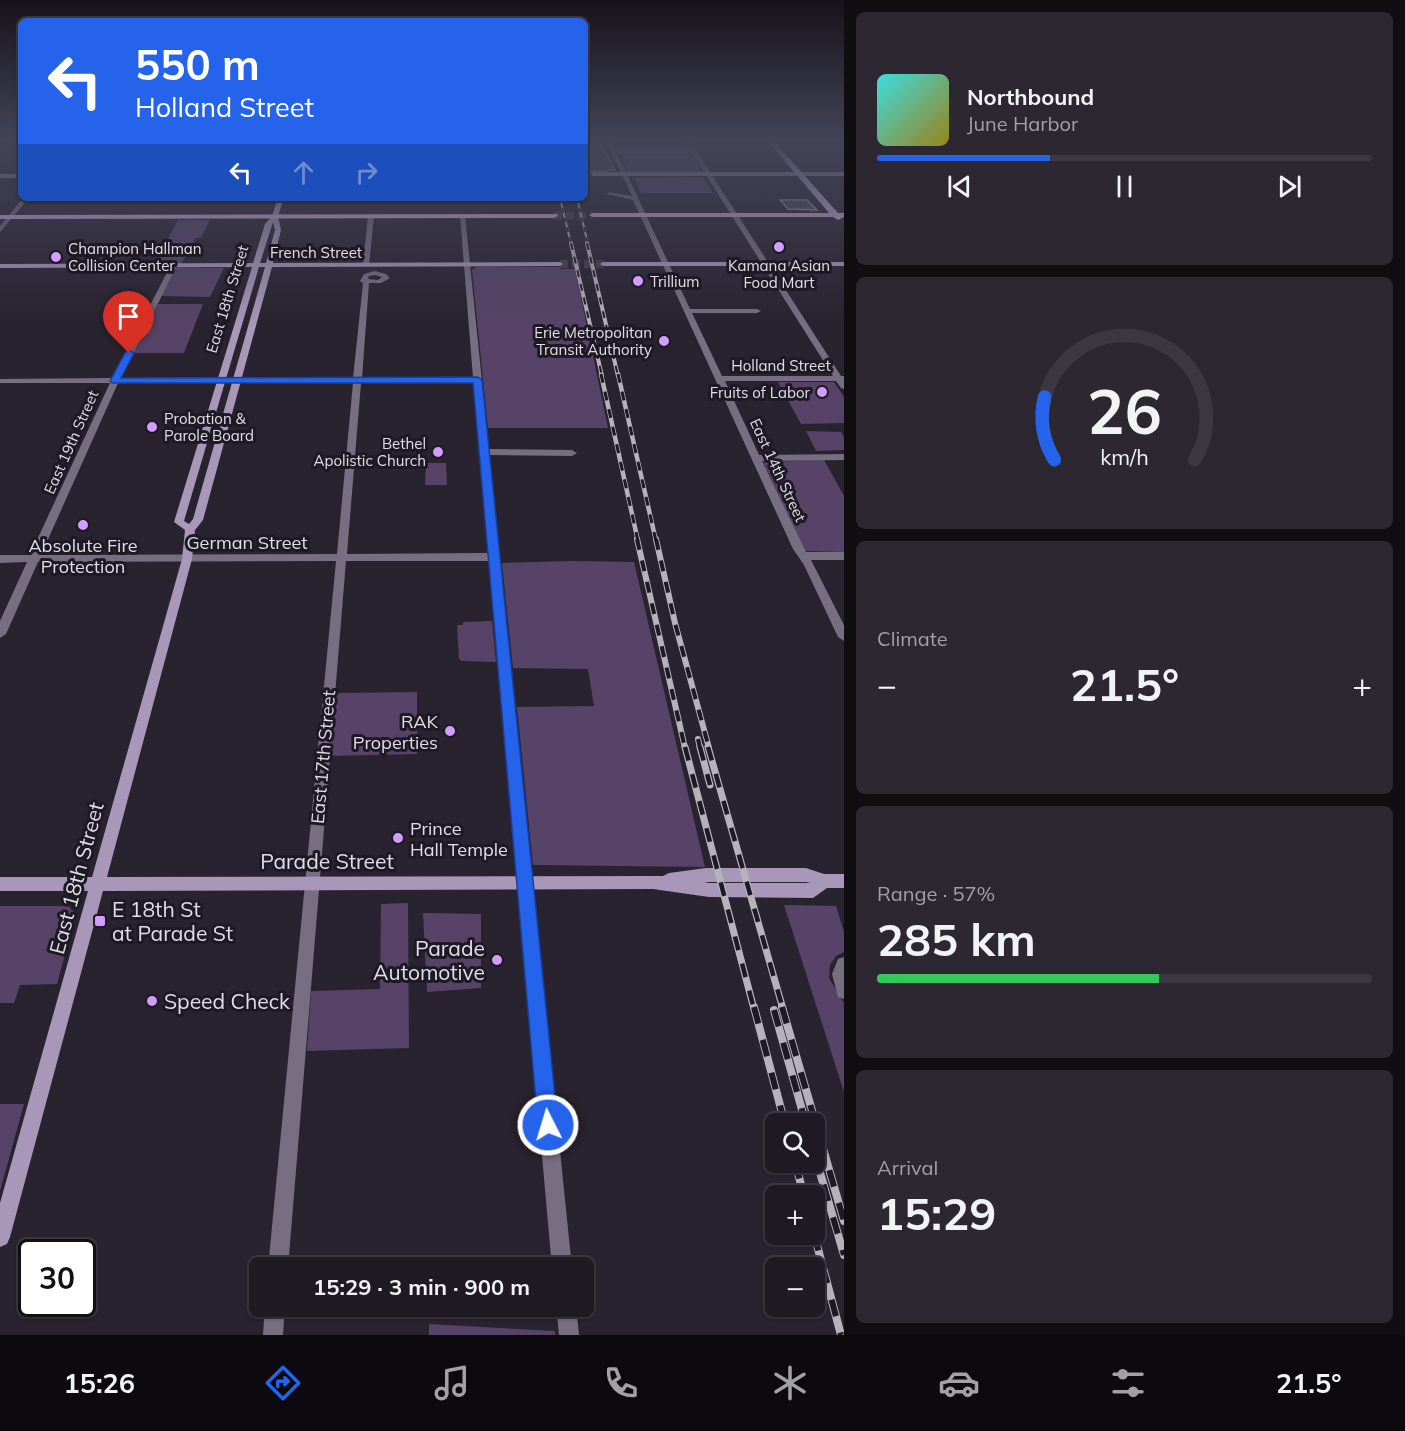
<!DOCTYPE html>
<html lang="en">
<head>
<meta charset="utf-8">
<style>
  body { margin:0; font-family:Mulish,sans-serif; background:#2c2730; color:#f1f3f6; height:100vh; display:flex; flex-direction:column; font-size:22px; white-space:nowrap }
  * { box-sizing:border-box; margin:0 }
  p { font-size:20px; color:#a1a1a6 }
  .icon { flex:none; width:33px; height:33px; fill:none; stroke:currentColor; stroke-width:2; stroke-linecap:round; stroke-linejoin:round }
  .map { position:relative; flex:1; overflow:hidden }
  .panel { display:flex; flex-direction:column; gap:12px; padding:12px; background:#110e13; width:561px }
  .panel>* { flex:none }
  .hud { position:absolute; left:18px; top:18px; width:570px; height:183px; border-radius:9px; box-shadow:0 2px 4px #0004,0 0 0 2px #3c3841; background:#2563eb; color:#fff; overflow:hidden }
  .controls { position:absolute; left:765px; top:1113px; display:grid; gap:12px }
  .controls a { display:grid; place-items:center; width:60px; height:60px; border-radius:9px; background:#1f1a23; box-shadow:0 2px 4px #0004,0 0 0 2px #3c3841; font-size:30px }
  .speed { position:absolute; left:18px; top:1239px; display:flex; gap:12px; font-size:30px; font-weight:700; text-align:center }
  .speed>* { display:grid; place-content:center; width:78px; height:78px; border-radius:50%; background:#1f1a23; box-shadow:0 2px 4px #0004,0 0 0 2px #3c3841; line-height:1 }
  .speed .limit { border:3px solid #111; border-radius:9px; background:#fff; color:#111 }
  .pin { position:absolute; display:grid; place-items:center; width:51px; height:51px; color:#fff; margin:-62px -26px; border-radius:50% 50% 50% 0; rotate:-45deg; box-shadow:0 0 6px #0007 }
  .pin .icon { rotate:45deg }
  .me { position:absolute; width:66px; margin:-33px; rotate:355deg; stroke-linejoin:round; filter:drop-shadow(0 0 4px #0008) }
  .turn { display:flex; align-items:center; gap:21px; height:126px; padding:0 18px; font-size:27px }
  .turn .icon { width:78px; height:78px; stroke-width:2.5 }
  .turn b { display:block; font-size:42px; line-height:51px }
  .lanes { display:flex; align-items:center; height:57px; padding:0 18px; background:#0003; justify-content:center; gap:30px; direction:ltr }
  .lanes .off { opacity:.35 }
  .big { font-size:45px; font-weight:700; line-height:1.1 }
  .panel .widget { flex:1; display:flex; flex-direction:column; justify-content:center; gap:9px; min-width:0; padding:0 21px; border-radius:9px; background:#2c2730 }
  .panel .dial { align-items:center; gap:0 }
  .dial svg { height:156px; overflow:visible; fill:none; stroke:#3c3841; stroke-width:7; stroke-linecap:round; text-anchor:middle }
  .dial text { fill:#f1f3f6; stroke:none }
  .song { display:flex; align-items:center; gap:18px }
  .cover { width:72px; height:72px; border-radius:9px; background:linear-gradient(135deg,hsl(180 70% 55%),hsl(50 70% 35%)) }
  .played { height:6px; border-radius:3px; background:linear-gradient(90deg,#2563eb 35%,#3c3841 35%) }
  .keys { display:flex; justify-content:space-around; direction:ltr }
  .heat { display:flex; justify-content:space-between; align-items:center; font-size:33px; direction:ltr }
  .charge { height:9px; border-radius:4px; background:linear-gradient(90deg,#34c759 57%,#3c3841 0) }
  .trip { position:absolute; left:249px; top:1257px; width:345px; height:60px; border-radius:9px; background:#1f1a23; box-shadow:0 2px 4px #0004,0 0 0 2px #3c3841; font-weight:700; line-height:60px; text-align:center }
  .tab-bar { display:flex; height:96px; justify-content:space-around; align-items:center; background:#0c0a0e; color:#a1a1a6 }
  .tab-bar .icon { width:42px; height:42px }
  .tab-bar .selected { color:#2563eb }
  .tab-bar b { font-size:27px; color:#f1f3f6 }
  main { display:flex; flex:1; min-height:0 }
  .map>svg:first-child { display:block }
  .green { fill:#574368 }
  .building { fill:#4f4856; stroke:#948c9c; stroke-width:1.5 }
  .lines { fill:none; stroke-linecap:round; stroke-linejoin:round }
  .secondary-tunnel { stroke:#453e4a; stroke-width:8; stroke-dasharray:8 4; stroke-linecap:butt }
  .primary-tunnel { stroke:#453e4a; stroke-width:8; stroke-dasharray:8 4; stroke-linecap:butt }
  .minor { fill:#786e82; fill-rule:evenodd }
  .tertiary { fill:#786e82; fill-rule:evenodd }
  .secondary { fill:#a897b8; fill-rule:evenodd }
  .primary { fill:#ccb6e1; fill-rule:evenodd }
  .rail-far5-casing { stroke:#b6b1bb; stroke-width:2 }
  .rail-far4-casing { stroke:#b6b1bb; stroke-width:4 }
  .rail-far3-casing { stroke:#b6b1bb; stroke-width:4.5 }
  .rail-far2-casing { stroke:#b6b1bb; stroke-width:6 }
  .rail-far1-casing { stroke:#b6b1bb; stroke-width:7 }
  .rail-casing { stroke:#b6b1bb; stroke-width:8 }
  .rail-far5 { stroke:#1f1925; stroke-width:1.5; stroke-dasharray:5; stroke-linecap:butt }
  .rail-far4 { stroke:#1f1925; stroke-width:2; stroke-dasharray:7; stroke-linecap:butt }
  .rail-far3 { stroke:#1f1925; stroke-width:3; stroke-dasharray:9; stroke-linecap:butt }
  .rail-far2 { stroke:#1f1925; stroke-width:4; stroke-dasharray:11; stroke-linecap:butt }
  .rail-far1 { stroke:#1f1925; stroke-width:4.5; stroke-dasharray:14; stroke-linecap:butt }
  .rail { stroke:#1f1925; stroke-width:6; stroke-dasharray:17; stroke-linecap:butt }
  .route { fill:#2563eb; stroke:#184099; stroke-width:1.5 }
  .poi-dot { fill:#d19dfe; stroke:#1f1925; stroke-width:2 }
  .labels { text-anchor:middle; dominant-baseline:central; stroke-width:6; stroke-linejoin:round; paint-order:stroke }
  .far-poi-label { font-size:15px; fill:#e1dde6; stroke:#1f1925; text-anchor:start }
  .far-street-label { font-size:15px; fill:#e1dde6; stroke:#1f1925 }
  .street-label { font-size:18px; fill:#e1dde6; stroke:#1f1925 }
  .poi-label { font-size:18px; fill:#e1dde6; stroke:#1f1925 }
  .near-street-label { font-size:21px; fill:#e1dde6; stroke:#1f1925 }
  .near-poi-label { font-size:21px; fill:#e1dde6; stroke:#1f1925; text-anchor:start }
</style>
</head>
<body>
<main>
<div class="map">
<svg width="844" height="1335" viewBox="0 0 844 1335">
  <rect width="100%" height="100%" fill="#29222f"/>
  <!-- green -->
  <g class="green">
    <polygon points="691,152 701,171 705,172 627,172 622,157 617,153"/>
    <polygon points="703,177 713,193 641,193 634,178"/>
    <polygon points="178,220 210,220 201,238 196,238 181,264 154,264"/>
    <polygon points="477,267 560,267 560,269 575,269 608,428 488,428 472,270"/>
    <polygon points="175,268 224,268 210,297 161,296"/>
    <polygon points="158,304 203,304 184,353 132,353"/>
    <polygon points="778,382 834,382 844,397 844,423 801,424"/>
    <polygon points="806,431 841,432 844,437 844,450 816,451"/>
    <polygon points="824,460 844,496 844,552 805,551 763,462"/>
    <polygon points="426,463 446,463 447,485 425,485"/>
    <polygon points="571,561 634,562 705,867 533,865 517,707 594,706 588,669 513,668 502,563"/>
    <polygon points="492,621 496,662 462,661 459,659 457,625 463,625 463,622"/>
    <polygon points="417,692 417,754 329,756 335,693"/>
    <polygon points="408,903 409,1048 307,1051 311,991 380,989 381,904"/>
    <polygon points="784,905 836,906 844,932 844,952 836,956 830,965 829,978 844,1003 844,1092"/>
    <polygon points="0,906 68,906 76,914 57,984 20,985 14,1003 0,1003"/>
    <polygon points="423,913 481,914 481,988 427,992"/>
    <polygon points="0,1104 24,1104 0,1191"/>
    <polygon points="429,1324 555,1331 555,1335 429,1335"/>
  </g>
  <!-- building -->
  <g class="building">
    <polygon points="585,139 598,139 615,170 586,172"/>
    <polygon points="780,200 807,200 817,210 788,209"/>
  </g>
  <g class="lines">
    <!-- secondary-tunnel -->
    <polyline class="secondary-tunnel" points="560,264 603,264"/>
    <!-- primary-tunnel -->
    <polyline class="primary-tunnel" points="554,216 593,215"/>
    <!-- minor -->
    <g class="minor">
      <path d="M 605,139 L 611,139 L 615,149 L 690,149 L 683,139 L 689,139 L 841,376 L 844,376 L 844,389 L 841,388 L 836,381 L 725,381 L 759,455 L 844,454 L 844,460 L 762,461 L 806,552 L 844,552 L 844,560 L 811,560 L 844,625 L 844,641 L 838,637 L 804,565 L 793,549 L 633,200 L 606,194 L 609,192 L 632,196 ZM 617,153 L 692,153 L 833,376 L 722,376 L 692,313 L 757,313 L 761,311 L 757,309 L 690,309 Z"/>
      <polygon points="371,214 374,216 369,265 366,267 363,265 368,216"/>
      <path d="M 460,215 L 465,216 L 489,449 L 572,450 L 577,453 L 572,456 L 489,455 L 572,1268 L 552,1268 L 489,561 L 346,561 L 288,1268 L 268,1268 L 336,561 L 38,562 L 6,634 L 0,638 L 0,621 L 27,562 L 0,563 L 0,555 L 30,555 L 110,383 L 0,383 L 0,379 L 112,378 L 171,265 L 174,263 L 177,265 L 121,378 L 353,378 L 363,283 L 360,281 L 364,274 L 375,271 L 386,274 L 390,278 L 381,283 L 369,283 L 362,378 L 473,378 ZM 375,275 L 382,277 L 378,280 L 368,279 L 369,276 ZM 118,383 L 353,383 L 337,554 L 41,555 ZM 361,383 L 474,383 L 489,553 L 347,554 Z"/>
      <polygon points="844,957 844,999 838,997 832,974 838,959"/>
      <polygon points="265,1306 285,1306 283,1335 263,1335"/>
      <polygon points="556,1306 576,1306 579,1335 559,1335"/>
    </g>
    <!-- tertiary -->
    <polygon class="tertiary" points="23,198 29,198 0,232 0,226"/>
    <!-- secondary -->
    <g class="secondary">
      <polygon points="844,172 844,176 593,176 590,174 593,172"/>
      <rect x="0" y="174" width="21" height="4"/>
      <path d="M 278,198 L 284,198 L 278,216 L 281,230 L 273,263 L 560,262 L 563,264 L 560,266 L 272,267 L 203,520 L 195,530 L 192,559 L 107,877 L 663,876 L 669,873 L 706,868 L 806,868 L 824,874 L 844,874 L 844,888 L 827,888 L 813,898 L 709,897 L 653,889 L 103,891 L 10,1237 L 7,1244 L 0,1247 L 0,1203 L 88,891 L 0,891 L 0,877 L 92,877 L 182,559 L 185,530 L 174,522 L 252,267 L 0,268 L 0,264 L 253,263 L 265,224 L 272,216 ZM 273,222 L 275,230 L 266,263 L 260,263 ZM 259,267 L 265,267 L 193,519 L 189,524 L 184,521 ZM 704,882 L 806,882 L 811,883 L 709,883 Z"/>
      <polygon points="844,262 844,266 603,266 600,264 603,262"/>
    </g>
    <!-- primary -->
    <g class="primary">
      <polygon points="766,139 772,139 838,213 844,213 844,217 838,220 833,217 593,217 589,215 593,213 829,213"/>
      <polygon points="557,214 558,216 554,218 0,219 0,215"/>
    </g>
    <!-- rail-far5 casing -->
    <g class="rail-far5-casing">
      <g id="rail-far5">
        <polyline points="560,198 571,244"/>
        <polyline points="577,198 588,244"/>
      </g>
    </g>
    <!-- rail-far4 casing -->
    <g class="rail-far4-casing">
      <g id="rail-far4">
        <polyline points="571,243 602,376"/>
        <polyline points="587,243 618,376"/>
      </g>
    </g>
    <!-- rail-far3 casing -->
    <g class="rail-far3-casing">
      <g id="rail-far3">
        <polyline points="601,374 638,541"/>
        <polyline points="618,374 656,541"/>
      </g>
    </g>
    <!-- rail-far2 casing -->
    <g class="rail-far2-casing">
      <g id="rail-far2">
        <polyline points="637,539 685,748"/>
        <polyline points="656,539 675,623 709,748"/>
        <polyline points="698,739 700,748"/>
      </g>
    </g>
    <!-- rail-far1 casing -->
    <g class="rail-far1-casing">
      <g id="rail-far1">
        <polyline points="685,747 754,1009"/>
        <polyline points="700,747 710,785"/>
        <polyline points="708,747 783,1009"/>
      </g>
    </g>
    <!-- rail casing -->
    <g class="rail-casing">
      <g id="rail">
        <polyline points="754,1007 785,1124"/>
        <polyline points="782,1007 844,1221"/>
        <polyline points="774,1010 806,1124"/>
        <polyline points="814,1152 844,1255"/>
        <polyline points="795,1162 804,1196"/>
        <polyline points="814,1234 841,1335"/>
      </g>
    </g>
    <!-- rail-far5 -->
    <use href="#rail-far5" class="rail-far5"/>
    <!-- rail-far4 -->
    <use href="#rail-far4" class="rail-far4"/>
    <!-- rail-far3 -->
    <use href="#rail-far3" class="rail-far3"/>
    <!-- rail-far2 -->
    <use href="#rail-far2" class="rail-far2"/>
    <!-- rail-far1 -->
    <use href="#rail-far1" class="rail-far1"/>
    <!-- rail -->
    <use href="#rail" class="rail"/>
  </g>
  <!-- sky -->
  <linearGradient id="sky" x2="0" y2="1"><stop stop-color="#17131a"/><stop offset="0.43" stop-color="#434458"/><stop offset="1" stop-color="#434458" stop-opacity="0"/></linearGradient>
  <rect width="844" height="326" fill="url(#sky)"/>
  <!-- route -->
  <polygon class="route" points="129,350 134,353 121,378 478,377 482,380 558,1125 555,1132 548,1135 541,1132 538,1125 473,383 112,383 110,381 125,353"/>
  <!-- markers -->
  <g class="poi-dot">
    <circle cx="779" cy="247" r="6"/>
    <circle cx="56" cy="257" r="6"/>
    <circle cx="638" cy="281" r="6"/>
    <circle cx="664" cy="341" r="6"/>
    <circle cx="822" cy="392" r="6"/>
    <circle cx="152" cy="427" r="6"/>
    <circle cx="438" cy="452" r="6"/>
    <circle cx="83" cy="525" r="6"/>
    <circle cx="450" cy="731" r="6"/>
    <circle cx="398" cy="838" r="6"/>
    <rect x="94" y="915" width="12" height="12" rx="3"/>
    <circle cx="497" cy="960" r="6"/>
    <circle cx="152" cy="1001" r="6"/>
  </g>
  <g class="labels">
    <!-- far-poi labels -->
    <g class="far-poi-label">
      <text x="68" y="248">Champion Hallman<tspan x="68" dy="17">Collision Center</tspan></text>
      <text x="779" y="265" text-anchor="middle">Kamana Asian<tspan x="779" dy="17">Food Mart</tspan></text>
      <text x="650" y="281">Trillium</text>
      <text x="652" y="332" text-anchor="end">Erie Metropolitan<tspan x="652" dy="17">Transit Authority</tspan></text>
      <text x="810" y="392" text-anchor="end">Fruits of Labor</text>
      <text x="164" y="418">Probation &amp;<tspan x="164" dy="17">Parole Board</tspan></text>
      <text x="426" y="443" text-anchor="end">Bethel<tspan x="426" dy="17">Apolistic Church</tspan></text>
    </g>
    <!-- far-street labels -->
    <g class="far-street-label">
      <text x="316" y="252">French Street</text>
      <text transform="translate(227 299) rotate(-73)">East 18th Street</text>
      <text x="781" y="365">Holland Street</text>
      <text transform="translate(71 442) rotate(-66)">East 19th Street</text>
      <text transform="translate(778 470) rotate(65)">East 14th Street</text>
    </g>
    <!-- street labels -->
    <g class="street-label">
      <text x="247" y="542">German Street</text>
      <text transform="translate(323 757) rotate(-85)">East 17th Street</text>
    </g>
    <!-- poi labels -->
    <g class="poi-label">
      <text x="83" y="545">Absolute Fire<tspan x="83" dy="21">Protection</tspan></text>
      <text x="438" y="721" text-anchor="end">RAK<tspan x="438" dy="21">Properties</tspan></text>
      <text x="410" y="828" text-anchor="start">Prince<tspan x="410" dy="21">Hall Temple</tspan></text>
    </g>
    <!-- near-street labels -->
    <g class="near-street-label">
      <text x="327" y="861">Parade Street</text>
      <text transform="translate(76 878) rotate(-75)">East 18th Street</text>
    </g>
    <!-- near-poi labels -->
    <g class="near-poi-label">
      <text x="112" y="909">E 18th St<tspan x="112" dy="24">at Parade St</tspan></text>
      <text x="485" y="948" text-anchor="end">Parade<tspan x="485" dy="24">Automotive</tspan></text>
      <text x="164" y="1001">Speed Check</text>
    </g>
  </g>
</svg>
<div class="controls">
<a><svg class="icon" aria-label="search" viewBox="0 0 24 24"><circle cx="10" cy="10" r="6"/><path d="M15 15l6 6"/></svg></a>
<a>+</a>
<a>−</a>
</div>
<div class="speed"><div class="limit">30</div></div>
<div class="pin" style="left:129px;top:353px;background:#d93025"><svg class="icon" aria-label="arrive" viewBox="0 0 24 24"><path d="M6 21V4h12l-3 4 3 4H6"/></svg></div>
<svg class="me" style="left:548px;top:1125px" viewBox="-20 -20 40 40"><circle r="17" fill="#2563eb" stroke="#fff" stroke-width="3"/><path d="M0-11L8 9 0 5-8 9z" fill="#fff"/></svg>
<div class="trip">15:29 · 3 min · 900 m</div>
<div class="hud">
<div class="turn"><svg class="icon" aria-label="left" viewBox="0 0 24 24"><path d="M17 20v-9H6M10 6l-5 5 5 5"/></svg><div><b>550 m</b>Holland Street</div></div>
<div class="lanes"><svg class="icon" aria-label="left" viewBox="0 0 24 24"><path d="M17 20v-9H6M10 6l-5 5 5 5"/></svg><svg class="icon off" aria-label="ahead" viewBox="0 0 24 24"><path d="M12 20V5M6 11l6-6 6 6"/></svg><svg class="icon off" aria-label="right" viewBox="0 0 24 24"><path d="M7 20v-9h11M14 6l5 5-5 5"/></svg></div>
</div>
</div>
<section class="panel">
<div class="widget">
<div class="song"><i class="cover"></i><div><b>Northbound</b><p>June Harbor</p></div></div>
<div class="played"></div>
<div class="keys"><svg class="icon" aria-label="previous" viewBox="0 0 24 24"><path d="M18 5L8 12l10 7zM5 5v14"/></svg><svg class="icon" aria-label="pause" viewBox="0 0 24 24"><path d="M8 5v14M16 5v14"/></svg><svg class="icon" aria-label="next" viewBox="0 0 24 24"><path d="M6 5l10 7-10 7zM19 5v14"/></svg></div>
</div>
<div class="widget dial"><svg viewBox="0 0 100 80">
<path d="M14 69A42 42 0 1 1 86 69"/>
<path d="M14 69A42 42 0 0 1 9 37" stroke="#2563eb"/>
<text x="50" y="56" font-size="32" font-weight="700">26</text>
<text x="50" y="72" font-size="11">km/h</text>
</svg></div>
<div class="widget"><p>Climate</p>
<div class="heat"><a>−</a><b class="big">21.5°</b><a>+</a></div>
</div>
<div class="widget"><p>Range · 57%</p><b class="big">285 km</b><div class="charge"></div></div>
<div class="widget"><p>Arrival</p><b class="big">15:29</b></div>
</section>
</main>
<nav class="tab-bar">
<b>15:26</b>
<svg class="icon selected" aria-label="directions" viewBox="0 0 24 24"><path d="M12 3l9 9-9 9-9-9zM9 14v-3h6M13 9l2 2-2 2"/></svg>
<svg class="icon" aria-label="music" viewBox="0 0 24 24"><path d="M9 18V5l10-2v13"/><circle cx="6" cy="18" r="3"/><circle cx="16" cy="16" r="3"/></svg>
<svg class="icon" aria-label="phone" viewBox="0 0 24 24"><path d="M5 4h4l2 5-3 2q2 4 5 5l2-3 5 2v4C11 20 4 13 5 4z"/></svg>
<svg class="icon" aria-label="climate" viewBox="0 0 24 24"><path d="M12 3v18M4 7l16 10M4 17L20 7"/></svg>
<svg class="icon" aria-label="car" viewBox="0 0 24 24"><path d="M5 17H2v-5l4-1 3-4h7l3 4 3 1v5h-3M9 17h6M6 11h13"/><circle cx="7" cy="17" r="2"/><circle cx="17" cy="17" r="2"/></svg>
<svg class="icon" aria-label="filters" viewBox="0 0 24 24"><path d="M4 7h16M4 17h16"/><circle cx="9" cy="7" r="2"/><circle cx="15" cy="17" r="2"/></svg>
<b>21.5°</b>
</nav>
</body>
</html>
